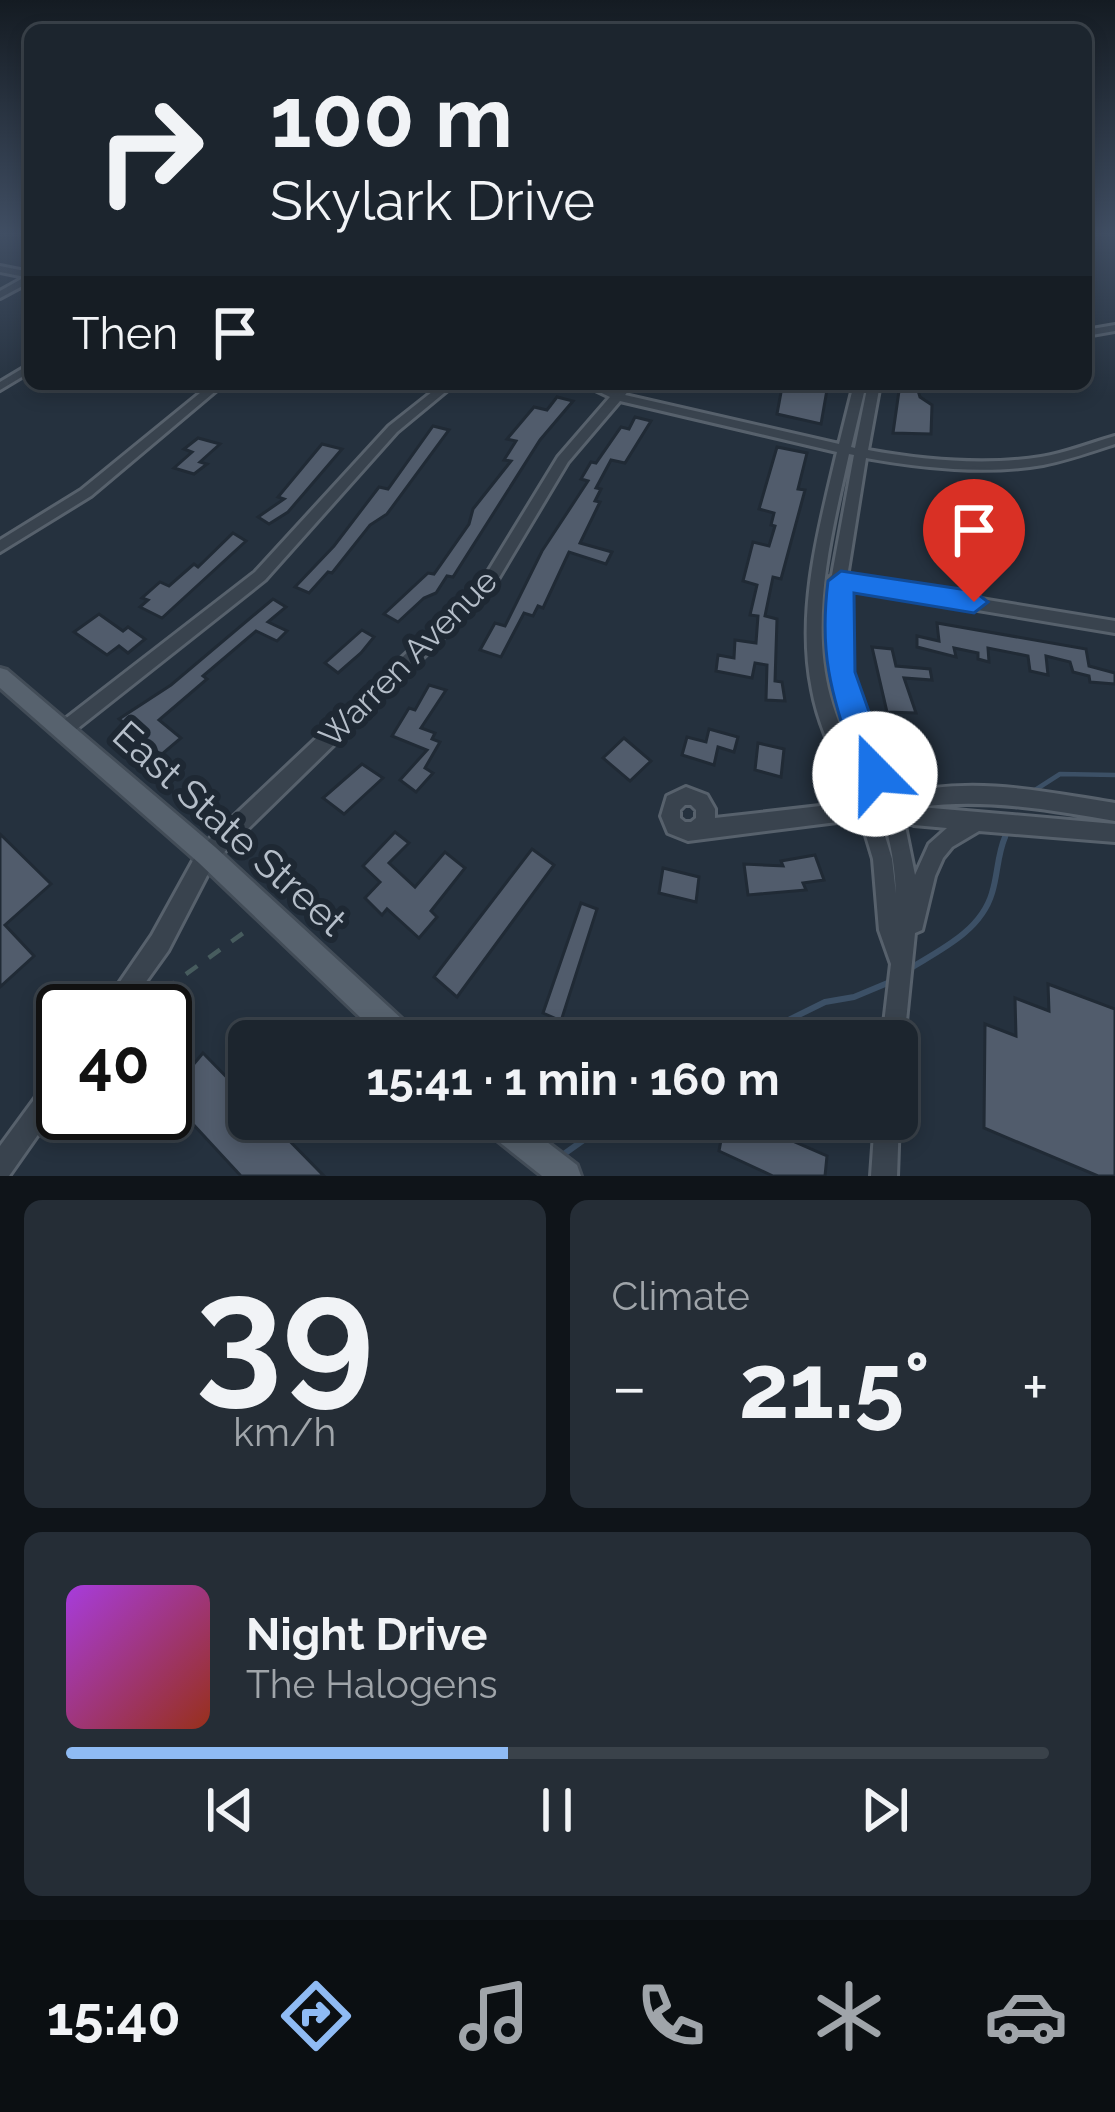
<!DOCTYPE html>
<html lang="en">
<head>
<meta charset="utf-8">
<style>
  body { margin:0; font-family:Raleway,sans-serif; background:#252d36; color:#f1f3f6; height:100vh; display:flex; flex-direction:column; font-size:45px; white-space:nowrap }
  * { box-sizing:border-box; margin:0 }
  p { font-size:39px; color:#a0a5aa }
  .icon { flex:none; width:66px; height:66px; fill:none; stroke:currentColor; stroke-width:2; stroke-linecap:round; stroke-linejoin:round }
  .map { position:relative; height:1176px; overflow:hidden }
  .details { display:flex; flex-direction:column; gap:24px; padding:24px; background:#0f1419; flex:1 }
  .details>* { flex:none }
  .banner { position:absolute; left:24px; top:24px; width:1068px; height:366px; border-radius:18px; box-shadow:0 6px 18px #0003,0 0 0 3px #3a424a; background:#1c252e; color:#f1f3f6; overflow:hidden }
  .speed { position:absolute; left:36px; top:984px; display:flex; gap:24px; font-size:60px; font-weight:700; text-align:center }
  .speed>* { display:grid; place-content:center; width:156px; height:156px; border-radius:50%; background:#1c252e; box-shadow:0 6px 18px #0003,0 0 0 3px #3a424a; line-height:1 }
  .speed .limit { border:6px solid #111; border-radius:18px; background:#fff; color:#111 }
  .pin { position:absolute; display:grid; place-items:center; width:102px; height:102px; color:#fff; margin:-123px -51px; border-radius:50% 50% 50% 0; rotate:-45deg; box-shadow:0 0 12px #0007 }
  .pin .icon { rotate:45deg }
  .me { position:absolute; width:132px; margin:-66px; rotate:338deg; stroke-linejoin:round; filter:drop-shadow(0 0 9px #0008) }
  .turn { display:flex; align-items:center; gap:42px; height:252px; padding:0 48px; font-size:54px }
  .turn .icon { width:156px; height:156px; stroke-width:2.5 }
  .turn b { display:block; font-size:84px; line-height:102px }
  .then { display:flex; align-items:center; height:114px; padding:0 48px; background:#0003; gap:24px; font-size:45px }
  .big { font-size:90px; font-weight:700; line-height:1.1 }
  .details .card { flex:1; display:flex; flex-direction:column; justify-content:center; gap:18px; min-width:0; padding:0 42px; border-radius:18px; background:#252d36 }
  .details .dial { align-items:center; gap:0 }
  .dial b { font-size:156px; line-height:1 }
  .song { display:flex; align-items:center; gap:36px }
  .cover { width:144px; height:144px; border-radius:18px; background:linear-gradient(135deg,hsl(280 70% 55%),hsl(10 70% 35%)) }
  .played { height:12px; border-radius:6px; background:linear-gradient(90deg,#8fbbf4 45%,#3a424a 45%) }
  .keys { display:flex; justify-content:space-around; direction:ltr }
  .heat { display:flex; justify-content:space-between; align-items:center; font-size:66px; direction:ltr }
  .details .tiles { flex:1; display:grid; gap:24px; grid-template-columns:1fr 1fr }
  .card:last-child { grid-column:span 2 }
  .trip { position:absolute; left:228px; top:1020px; width:690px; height:120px; border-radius:18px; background:#1c252e; box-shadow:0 6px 18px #0003,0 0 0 3px #3a424a; font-weight:700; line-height:120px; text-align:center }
  .tab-bar { display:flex; height:192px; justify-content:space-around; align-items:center; background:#0b0f12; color:#a0a5aa }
  .tab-bar .icon { width:84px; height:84px }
  .tab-bar .on { color:#8fbbf4 }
  .tab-bar b { font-size:54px; color:#f1f3f6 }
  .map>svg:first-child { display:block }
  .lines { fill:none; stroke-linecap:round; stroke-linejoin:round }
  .stream-far1 { stroke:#3c5066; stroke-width:4.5 }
  .stream { stroke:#3c5066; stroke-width:6 }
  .building { fill:#515c6c; stroke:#202a35; stroke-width:3 }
  .minor-casing { stroke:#57616c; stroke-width:6 }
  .major-casing { stroke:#424c57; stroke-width:6 }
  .path { stroke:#475c5e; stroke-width:4.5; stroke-dasharray:14 14; stroke-linecap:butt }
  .minor { fill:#39434e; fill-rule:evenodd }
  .major { fill:#57626e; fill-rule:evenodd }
  .route { fill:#1a73e8; stroke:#114b97; stroke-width:3 }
  .labels { text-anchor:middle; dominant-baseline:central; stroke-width:12; stroke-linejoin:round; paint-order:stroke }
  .street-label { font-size:33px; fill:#b5bec9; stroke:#1e2833 }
  .near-street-label { font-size:39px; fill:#b5bec9; stroke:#1e2833 }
</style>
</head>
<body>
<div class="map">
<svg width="1115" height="1176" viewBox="0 0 1115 1176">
  <rect width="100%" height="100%" fill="#25313e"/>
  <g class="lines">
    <!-- stream-far1 -->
    <g class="stream-far1">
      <polyline points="1032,792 1060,774 1115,775"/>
      <polyline points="1004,840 1008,832"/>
    </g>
    <!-- stream -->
    <g class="stream">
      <path d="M 909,969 C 940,950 981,931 992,893 C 998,874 997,856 1005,837"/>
      <polyline points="746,1041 825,1002 854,997 890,982"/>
      <polyline points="564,1154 613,1119"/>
    </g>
  </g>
  <!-- building -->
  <g class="building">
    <polygon points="790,384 828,384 821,424 777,414 782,387 789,388"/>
    <polygon points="900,384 916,384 920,397 932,405 931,434 893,433"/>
    <polygon points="557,397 573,401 540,440 453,577 447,576 436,593 424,598 398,622 384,614 428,573 434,574 469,524 473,509 511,461 504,460 516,441 507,439 534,407 547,410"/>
    <polygon points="635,417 651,421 625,463 611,460 596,488 601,489 595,501 600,502 580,543 612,552 606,564 569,552 543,608 538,606 533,616 524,613 501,657 480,650 495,623 505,626 542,551 588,481 581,479 591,462 596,463 621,427 629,429"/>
    <polygon points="433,426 449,430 387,514 370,525 332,573 328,572 309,593 295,587 334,546 379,487 388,489"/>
    <polygon points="198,438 220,444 200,462 207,464 194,474 174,468 192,452 184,449"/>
    <polygon points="322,444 342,449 288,512 269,524 258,517 284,499 278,497"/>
    <polygon points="777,447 807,453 798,489 805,490 781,579 773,577 765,616 777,619 775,681 782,682 785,701 766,700 767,665 755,663 752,678 716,671 718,655 734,658 735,640 756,643 758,616 750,615 757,585 743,581 753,542 769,546 775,526 771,525 774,513 759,509"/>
    <polygon points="233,533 246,541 162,618 140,607 148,600 142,598 160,582 169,586 194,564 198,567"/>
    <polygon points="273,599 286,607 268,622 287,631 277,641 256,631 203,676 207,679 159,720 181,738 161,755 119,719 171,685"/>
    <polygon points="99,614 123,631 128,627 145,639 128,653 119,646 107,655 74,632"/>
    <polygon points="937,623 1086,649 1089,666 1115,673 1115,684 1090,682 1089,676 1073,672 1070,662 1046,656 1048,675 1030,671 1028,656 988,648 989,662 978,659 978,653 954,648 956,657 917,647 917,636 939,641"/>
    <polygon points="362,630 374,637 361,653 338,673 325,663"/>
    <polygon points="872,647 892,649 896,666 930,669 932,680 904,678 916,713 887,712"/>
    <polygon points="429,685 446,690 421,728 435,733 432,739 440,742 425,768 433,773 416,792 400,780 427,750 392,736 409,708 415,710"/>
    <polygon points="709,729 738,737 734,752 718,747 714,765 682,755 687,737 706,742"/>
    <polygon points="624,738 651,761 630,781 603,758"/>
    <polygon points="758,743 784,749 781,777 755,770"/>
    <polygon points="362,764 383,778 344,814 323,798"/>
    <polygon points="395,832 409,843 389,863 415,887 445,852 465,868 431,911 437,917 419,938 387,909 382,915 365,898 380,882 363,866"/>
    <polygon points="0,834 51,884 5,925 34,956 0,987"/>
    <polygon points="532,849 554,865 457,997 434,977"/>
    <polygon points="815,855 824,880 803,883 806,890 748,895 744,864 783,866 781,861"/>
    <polygon points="663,868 699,877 696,902 659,893"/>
    <polygon points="581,903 597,909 561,1021 543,1013"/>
    <polygon points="1048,984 1115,1009 1115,1176 1098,1176 984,1128 985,1024 1016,1036 1015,998 1049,1011"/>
    <polygon points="203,1053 249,1100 249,1119 268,1119 324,1176 241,1176 167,1096"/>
    <polygon points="725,1119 742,1119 759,1127 760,1119 789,1119 786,1138 827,1156 825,1176 773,1176 719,1151"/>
  </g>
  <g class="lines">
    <!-- minor casing -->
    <g class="minor-casing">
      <g id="minor">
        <polygon points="0,266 30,272 30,282 0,298 0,291 25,277 0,272"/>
        <polygon points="1115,325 1115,331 1086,336 1086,330"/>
        <polygon points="30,364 30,372 0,390 0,382"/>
        <polygon points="211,384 224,384 91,496 0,552 0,540 81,490"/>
        <polygon points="442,384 455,384 397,432 265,580 68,736 62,739 56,736 53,731 56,726 255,572 389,426"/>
        <path d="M 583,384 L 599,384 L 616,391 L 622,384 L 634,384 L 625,395 L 839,444 L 854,384 L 866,384 L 851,447 L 855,448 L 868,384 L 880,384 L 868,450 C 923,460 984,466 1041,457 C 1066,453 1090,443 1115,436 L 1115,444 C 1091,452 1068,460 1043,465 C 986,475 923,468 866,458 L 847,577 L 1115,621 L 1115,633 L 846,588 C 838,675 862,719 895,796 C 966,775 1043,791 1115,803 L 1115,821 C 1051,810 985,798 920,807 L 1115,824 L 1115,842 L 979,831 L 952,847 L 943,858 L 935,876 L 922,930 L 915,933 L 904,1041 L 901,1049 L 897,1051 L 897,1041 L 882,1041 L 891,964 L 879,930 L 873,859 L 861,819 L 688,841 L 668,833 L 661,816 L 667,796 L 686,787 L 707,795 L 715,809 L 715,818 L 855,802 C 839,766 819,729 812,690 C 796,611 819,528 837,452 L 620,401 L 568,462 L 491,591 L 214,862 L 168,951 L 125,1011 L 100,1011 L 152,935 L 200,848 L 481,583 L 558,457 L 610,397 ZM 849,454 L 854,455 L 832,575 L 827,580 L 831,585 C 820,675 846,719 877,799 L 872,800 C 857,766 840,732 830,696 C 809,618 832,531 849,454 ZM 685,805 L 691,805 L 696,810 L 696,818 L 691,822 L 685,822 L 680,818 L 680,810 ZM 879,817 L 883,817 C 891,842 895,867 896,894 L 892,859 ZM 904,821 L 914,825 L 947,828 L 929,844 L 915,875 Z"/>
        <polygon points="63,1067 63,1099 9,1176 0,1176 0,1146 55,1071"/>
        <polygon points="897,1114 899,1119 897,1176 871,1176 875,1119 897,1119"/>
      </g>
    </g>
    <!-- major casing -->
    <g class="major-casing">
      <g id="major">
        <polygon points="0,668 7,670 215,847 415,1031 419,1041 385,1041 199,863 0,688"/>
        <polygon points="478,1119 517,1119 577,1165 581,1176 542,1176 483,1129"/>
      </g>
    </g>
    <!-- path -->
    <polyline class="path" points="144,1011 168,987 253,926"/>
    <!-- minor -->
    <use href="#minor" class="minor"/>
    <!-- major -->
    <use href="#major" class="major"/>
  </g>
  <!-- sky -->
  <linearGradient id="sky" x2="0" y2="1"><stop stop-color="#141b22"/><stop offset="0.59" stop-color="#404e63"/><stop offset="1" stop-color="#404e63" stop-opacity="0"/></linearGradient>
  <rect width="1115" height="396" fill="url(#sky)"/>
  <!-- route -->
  <path class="route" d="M 841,571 L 974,591 L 988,602 L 974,613 L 854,593 L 855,672 L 891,774 L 887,785 L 875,790 L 863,785 L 858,774 C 834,699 818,661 828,581 Z"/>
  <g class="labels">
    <!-- street labels -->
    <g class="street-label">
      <text transform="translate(408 658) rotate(-45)">Warren Avenue</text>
    </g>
    <!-- near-street labels -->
    <g class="near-street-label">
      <text transform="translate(230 828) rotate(42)">East State Street</text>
    </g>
  </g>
</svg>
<div class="speed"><div class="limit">40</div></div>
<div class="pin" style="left:974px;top:602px;background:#d93025"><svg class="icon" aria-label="arrive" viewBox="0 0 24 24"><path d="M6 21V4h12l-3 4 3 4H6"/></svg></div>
<svg class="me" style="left:875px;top:774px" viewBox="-20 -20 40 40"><circle r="19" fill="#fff"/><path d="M0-13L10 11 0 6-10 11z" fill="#1a73e8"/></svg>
<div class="trip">15:41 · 1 min · 160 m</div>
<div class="banner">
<div class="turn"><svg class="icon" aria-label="right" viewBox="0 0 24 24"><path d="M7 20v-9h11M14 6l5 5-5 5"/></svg><div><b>100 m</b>Skylark Drive</div></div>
<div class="then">Then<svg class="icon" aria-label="arrive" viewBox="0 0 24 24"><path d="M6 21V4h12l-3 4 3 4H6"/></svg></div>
</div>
</div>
<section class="details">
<div class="tiles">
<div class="card dial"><b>39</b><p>km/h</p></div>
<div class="card"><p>Climate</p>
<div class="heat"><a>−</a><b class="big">21.5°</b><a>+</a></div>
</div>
<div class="card">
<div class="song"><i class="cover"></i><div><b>Night Drive</b><p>The Halogens</p></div></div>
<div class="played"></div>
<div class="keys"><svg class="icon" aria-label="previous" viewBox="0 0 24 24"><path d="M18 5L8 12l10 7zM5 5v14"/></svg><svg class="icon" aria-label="pause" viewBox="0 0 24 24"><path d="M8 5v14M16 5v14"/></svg><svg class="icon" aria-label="next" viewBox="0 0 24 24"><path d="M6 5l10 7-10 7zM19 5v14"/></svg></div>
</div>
</div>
</section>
<nav class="tab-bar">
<b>15:40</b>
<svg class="icon on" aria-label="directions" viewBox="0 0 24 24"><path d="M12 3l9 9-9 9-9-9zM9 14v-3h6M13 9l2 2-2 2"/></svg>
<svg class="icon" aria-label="music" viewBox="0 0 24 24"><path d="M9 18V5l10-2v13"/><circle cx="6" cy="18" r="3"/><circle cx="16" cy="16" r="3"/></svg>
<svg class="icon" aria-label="phone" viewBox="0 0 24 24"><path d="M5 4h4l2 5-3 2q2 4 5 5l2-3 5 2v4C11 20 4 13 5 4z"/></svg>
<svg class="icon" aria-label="climate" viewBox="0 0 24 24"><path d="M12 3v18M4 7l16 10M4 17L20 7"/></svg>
<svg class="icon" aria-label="car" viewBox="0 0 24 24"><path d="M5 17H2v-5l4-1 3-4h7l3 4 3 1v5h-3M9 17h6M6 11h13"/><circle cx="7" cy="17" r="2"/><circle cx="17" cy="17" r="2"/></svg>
</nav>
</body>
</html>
